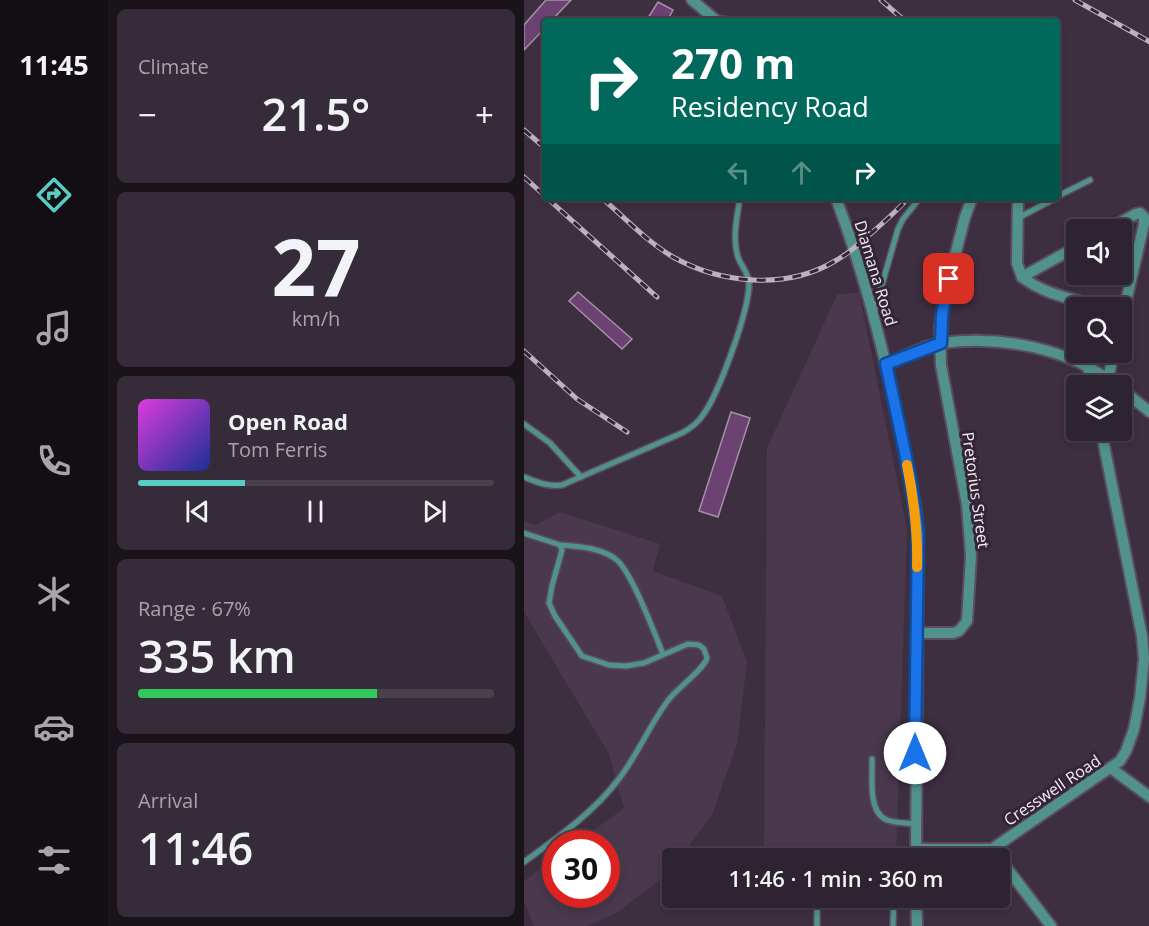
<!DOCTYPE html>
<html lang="en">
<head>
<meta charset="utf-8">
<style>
  body { margin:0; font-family:"Open Sans",sans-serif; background:#362b38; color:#f1f3f6; height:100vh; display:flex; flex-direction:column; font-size:22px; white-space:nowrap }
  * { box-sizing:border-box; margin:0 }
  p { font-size:20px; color:#a7a4ab }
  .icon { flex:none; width:33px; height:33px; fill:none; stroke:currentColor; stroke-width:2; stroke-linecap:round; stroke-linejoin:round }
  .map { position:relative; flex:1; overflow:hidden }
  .side { display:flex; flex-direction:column; gap:9px; padding:9px; background:#19131a; width:416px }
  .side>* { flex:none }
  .banner { position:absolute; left:18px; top:18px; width:518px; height:183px; border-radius:6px; box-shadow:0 3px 9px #0003,0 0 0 2px #49404c; background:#00695c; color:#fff; overflow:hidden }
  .controls { position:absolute; left:542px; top:219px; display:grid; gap:12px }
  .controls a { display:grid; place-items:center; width:66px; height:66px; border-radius:6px; background:#2e2330; box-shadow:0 3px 9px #0003,0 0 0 2px #49404c; font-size:30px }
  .speed { position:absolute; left:18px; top:830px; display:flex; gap:12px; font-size:30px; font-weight:700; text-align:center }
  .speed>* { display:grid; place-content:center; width:78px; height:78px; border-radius:50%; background:#2e2330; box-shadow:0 3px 9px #0003,0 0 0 2px #49404c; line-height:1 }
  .speed .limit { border:9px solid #d22; background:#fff; color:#111 }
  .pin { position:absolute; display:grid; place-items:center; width:51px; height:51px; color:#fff; margin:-26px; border-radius:12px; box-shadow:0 3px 9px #0006 }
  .me { position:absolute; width:66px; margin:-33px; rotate:0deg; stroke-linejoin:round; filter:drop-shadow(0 0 4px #0008) }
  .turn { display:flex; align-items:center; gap:21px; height:126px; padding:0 30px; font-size:27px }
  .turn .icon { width:78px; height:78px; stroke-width:2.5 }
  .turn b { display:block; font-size:42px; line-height:51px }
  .lanes { display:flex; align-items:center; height:57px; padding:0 30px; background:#0003; justify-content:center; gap:30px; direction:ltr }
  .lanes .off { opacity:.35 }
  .big { font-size:45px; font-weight:600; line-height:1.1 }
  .side .widget { flex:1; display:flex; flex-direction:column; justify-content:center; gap:9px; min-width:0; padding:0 21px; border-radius:9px; background:#362b38 }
  .side .dial { align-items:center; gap:0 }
  .dial b { font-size:78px; line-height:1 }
  .song { display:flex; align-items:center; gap:18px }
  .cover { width:72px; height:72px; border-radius:9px; background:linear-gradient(135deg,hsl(300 70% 55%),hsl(230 70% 35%)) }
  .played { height:6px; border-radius:3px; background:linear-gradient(90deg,#56cec4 30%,#49404c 30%) }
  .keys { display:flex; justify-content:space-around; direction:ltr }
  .heat { display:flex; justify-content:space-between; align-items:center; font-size:33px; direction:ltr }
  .charge { height:9px; border-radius:4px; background:linear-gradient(90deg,#34c759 67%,#49404c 0) }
  .trip { position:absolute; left:138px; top:848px; width:348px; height:60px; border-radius:6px; background:#2e2330; box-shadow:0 3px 9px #0003,0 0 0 2px #49404c; font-weight:600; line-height:60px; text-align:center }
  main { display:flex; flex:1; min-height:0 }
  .dock { display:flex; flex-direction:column; width:108px; justify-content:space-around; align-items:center; background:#120e13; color:#a7a4ab }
  .dock .icon { width:42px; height:42px }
  .dock .selected { color:#56cec4 }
  .dock b { font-size:27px; color:#f1f3f6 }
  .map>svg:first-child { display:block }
  .built { fill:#4a384d }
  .building { fill:#6b4271; stroke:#a391a5; stroke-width:1.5 }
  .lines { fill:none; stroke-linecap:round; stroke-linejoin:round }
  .lane-casing { stroke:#5b4d5d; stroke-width:8 }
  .street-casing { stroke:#5b4d5d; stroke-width:14 }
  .lane { stroke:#51928c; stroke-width:5 }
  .street { stroke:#51928c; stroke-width:10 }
  .rail-casing { stroke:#bcb1be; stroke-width:5 }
  .rail { stroke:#332535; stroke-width:3; stroke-dasharray:9; stroke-linecap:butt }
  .route-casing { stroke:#114b97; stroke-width:15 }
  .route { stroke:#1a73e8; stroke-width:10 }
  .slow { stroke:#f59e0b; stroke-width:10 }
  .labels { text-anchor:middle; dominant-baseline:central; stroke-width:6; stroke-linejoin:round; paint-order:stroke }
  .street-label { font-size:16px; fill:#f5ecf7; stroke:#332535 }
</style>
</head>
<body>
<main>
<nav class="dock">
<b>11:45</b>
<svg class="icon selected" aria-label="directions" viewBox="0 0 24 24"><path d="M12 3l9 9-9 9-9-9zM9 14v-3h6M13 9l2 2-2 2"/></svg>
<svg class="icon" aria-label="music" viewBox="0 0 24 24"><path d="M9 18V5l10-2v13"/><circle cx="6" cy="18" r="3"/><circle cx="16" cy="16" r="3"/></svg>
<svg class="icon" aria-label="phone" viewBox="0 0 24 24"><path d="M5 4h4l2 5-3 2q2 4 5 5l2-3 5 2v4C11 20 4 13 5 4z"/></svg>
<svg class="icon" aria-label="climate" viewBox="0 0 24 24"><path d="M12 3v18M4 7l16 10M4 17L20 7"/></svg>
<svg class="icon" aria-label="car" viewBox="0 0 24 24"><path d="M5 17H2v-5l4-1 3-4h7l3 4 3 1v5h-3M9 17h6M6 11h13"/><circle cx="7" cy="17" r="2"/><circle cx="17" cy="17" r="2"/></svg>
<svg class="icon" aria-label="filters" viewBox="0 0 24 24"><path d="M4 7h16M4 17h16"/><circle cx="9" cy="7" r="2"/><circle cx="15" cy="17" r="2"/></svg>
</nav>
<section class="side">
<div class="widget"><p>Climate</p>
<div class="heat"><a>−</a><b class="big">21.5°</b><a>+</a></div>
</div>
<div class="widget dial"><b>27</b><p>km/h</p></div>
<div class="widget">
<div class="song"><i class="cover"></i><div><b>Open Road</b><p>Tom Ferris</p></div></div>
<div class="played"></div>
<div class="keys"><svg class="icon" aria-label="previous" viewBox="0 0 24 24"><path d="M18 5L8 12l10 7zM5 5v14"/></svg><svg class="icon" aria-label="pause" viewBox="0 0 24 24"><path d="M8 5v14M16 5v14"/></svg><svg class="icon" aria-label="next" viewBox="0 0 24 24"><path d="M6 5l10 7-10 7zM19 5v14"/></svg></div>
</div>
<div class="widget"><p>Range · 67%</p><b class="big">335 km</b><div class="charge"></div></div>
<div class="widget"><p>Arrival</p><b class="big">11:46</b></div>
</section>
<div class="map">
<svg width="626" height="926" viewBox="0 0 626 926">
  <rect width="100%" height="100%" fill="#3e2f40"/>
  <!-- built -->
  <g class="built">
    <polygon points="335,292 383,529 372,858 240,858 243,448 313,295"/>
    <polygon points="36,512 136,544 129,571 198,596 223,662 213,744 188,815 156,858 148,858 147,871 93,913 63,926 10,926 0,901 0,881 31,858 32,894 82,894 82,843 53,843 100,808 85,754 0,612 0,521 12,525"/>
  </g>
  <!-- building -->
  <g class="building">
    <polygon points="22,0 47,0 27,21 21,21 21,28 0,50 0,25"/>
    <polygon points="134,2 149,10 143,21 122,21"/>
    <polygon points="54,292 108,339 98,349 45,301"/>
    <polygon points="207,412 226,418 194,517 175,511"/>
  </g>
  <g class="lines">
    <!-- lane casing -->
    <g class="lane-casing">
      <g id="lane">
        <polyline points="191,18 213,21"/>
        <polyline points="532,197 566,180"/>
        <polyline points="494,218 532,198"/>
        <polyline points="350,312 374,229 379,219 396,198"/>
        <polyline points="0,424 26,443 57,477"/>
        <path d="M 0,477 C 13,482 24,487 38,485 L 158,433 C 167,428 174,423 179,415 C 195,393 226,309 225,282 C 224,272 217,266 214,257 C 208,239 213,217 216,198"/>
        <path d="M 0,533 L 36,545 L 38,550 L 28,586 L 25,603 L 31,616 L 58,656 L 85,665 L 102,666 L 120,663 L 164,644 L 175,645 L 180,649 L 183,658 C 180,669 155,687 146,698 C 126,723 114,755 94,780 C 70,812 33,838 0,862"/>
        <path d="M 36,545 C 54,546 80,548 94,561 C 109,576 130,632 139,654"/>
        <path d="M 348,759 C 349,776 343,812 363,820 C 371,823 382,823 391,824"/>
        <polyline points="382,858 392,849"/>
        <polyline points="293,897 293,926"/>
        <polyline points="369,926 370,897"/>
      </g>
    </g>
    <!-- street casing -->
    <g class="street-casing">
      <g id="street">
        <polyline points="168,0 193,21"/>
        <path d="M 312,198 C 350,299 372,404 392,510 L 394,534 L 392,858"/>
        <polyline points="494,198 493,263 498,277 552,247"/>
        <polyline points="583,230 612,214 616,213 620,217 620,224 597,323"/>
        <path d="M 498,277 C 520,295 554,300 581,308"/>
        <path d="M 362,365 C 380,357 398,346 418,343 C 476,335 546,348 593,386"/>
        <polyline points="564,367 568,386"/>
        <polyline points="584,379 590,352"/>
        <polyline points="597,389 626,412"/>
        <polyline points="392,633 429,633 435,631 443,621 447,556 443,505 417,365 416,327 420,299 441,217 448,198"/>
        <polyline points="588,769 626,797"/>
        <polyline points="392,849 468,849 596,761 602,751 610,729 616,698 620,659 618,636 577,430"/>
        <polyline points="476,859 527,926"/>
        <polyline points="392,897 393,926"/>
      </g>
    </g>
    <!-- lane -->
    <use href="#lane" class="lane"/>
    <!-- street -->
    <use href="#street" class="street"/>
    <!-- rail casing -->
    <g class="rail-casing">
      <g id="rail">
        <polyline points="357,0 381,21"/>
        <polyline points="551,0 626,42"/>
        <polyline points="0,130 21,148"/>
        <polyline points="0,177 21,196"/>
        <polyline points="23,198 133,297"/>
        <path d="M 78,198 C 101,218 122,241 149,257 C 197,284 263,290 311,261 C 326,253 338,241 351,230 C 362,220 374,210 384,198"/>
        <polyline points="0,351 53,399 103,432"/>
      </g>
    </g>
    <!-- rail -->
    <use href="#rail" class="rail"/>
  </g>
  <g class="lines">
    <!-- route casing -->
    <g class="route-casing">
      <path id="route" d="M 391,753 L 394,534 C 388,477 374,421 362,364 L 417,343 L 418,315 L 425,279"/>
    </g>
    <!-- route -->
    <use href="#route" class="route"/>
    <!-- slow -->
    <path class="slow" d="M 383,465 C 390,500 394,532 393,567"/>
  </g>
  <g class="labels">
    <!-- street labels -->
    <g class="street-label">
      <text transform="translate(352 273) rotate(73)">Diamana Road</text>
      <text transform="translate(452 490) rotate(82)">Pretorius Street</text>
      <text transform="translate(528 790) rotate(-34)">Cresswell Road</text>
    </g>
  </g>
</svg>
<div class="controls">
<a><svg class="icon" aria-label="sound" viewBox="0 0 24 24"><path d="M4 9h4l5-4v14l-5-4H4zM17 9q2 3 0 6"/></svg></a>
<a><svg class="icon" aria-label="search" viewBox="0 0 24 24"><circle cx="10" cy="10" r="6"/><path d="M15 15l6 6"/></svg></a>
<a><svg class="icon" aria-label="layers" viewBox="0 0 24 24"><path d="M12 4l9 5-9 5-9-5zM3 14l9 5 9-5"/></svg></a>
</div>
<div class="speed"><div class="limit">30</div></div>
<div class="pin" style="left:425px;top:279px;background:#d93025"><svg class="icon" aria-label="arrive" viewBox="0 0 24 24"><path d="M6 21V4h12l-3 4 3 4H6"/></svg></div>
<svg class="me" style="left:391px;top:753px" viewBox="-20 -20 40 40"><circle r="19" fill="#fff"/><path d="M0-13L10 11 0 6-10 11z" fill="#1a73e8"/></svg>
<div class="trip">11:46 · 1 min · 360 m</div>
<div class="banner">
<div class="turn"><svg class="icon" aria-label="right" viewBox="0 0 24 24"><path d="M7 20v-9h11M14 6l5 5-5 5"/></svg><div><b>270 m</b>Residency Road</div></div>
<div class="lanes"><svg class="icon off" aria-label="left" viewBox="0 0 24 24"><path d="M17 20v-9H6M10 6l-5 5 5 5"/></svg><svg class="icon off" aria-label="ahead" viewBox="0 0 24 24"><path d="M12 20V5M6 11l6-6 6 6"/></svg><svg class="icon" aria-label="right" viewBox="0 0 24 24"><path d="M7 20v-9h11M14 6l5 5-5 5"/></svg></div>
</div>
</div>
</main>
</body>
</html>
